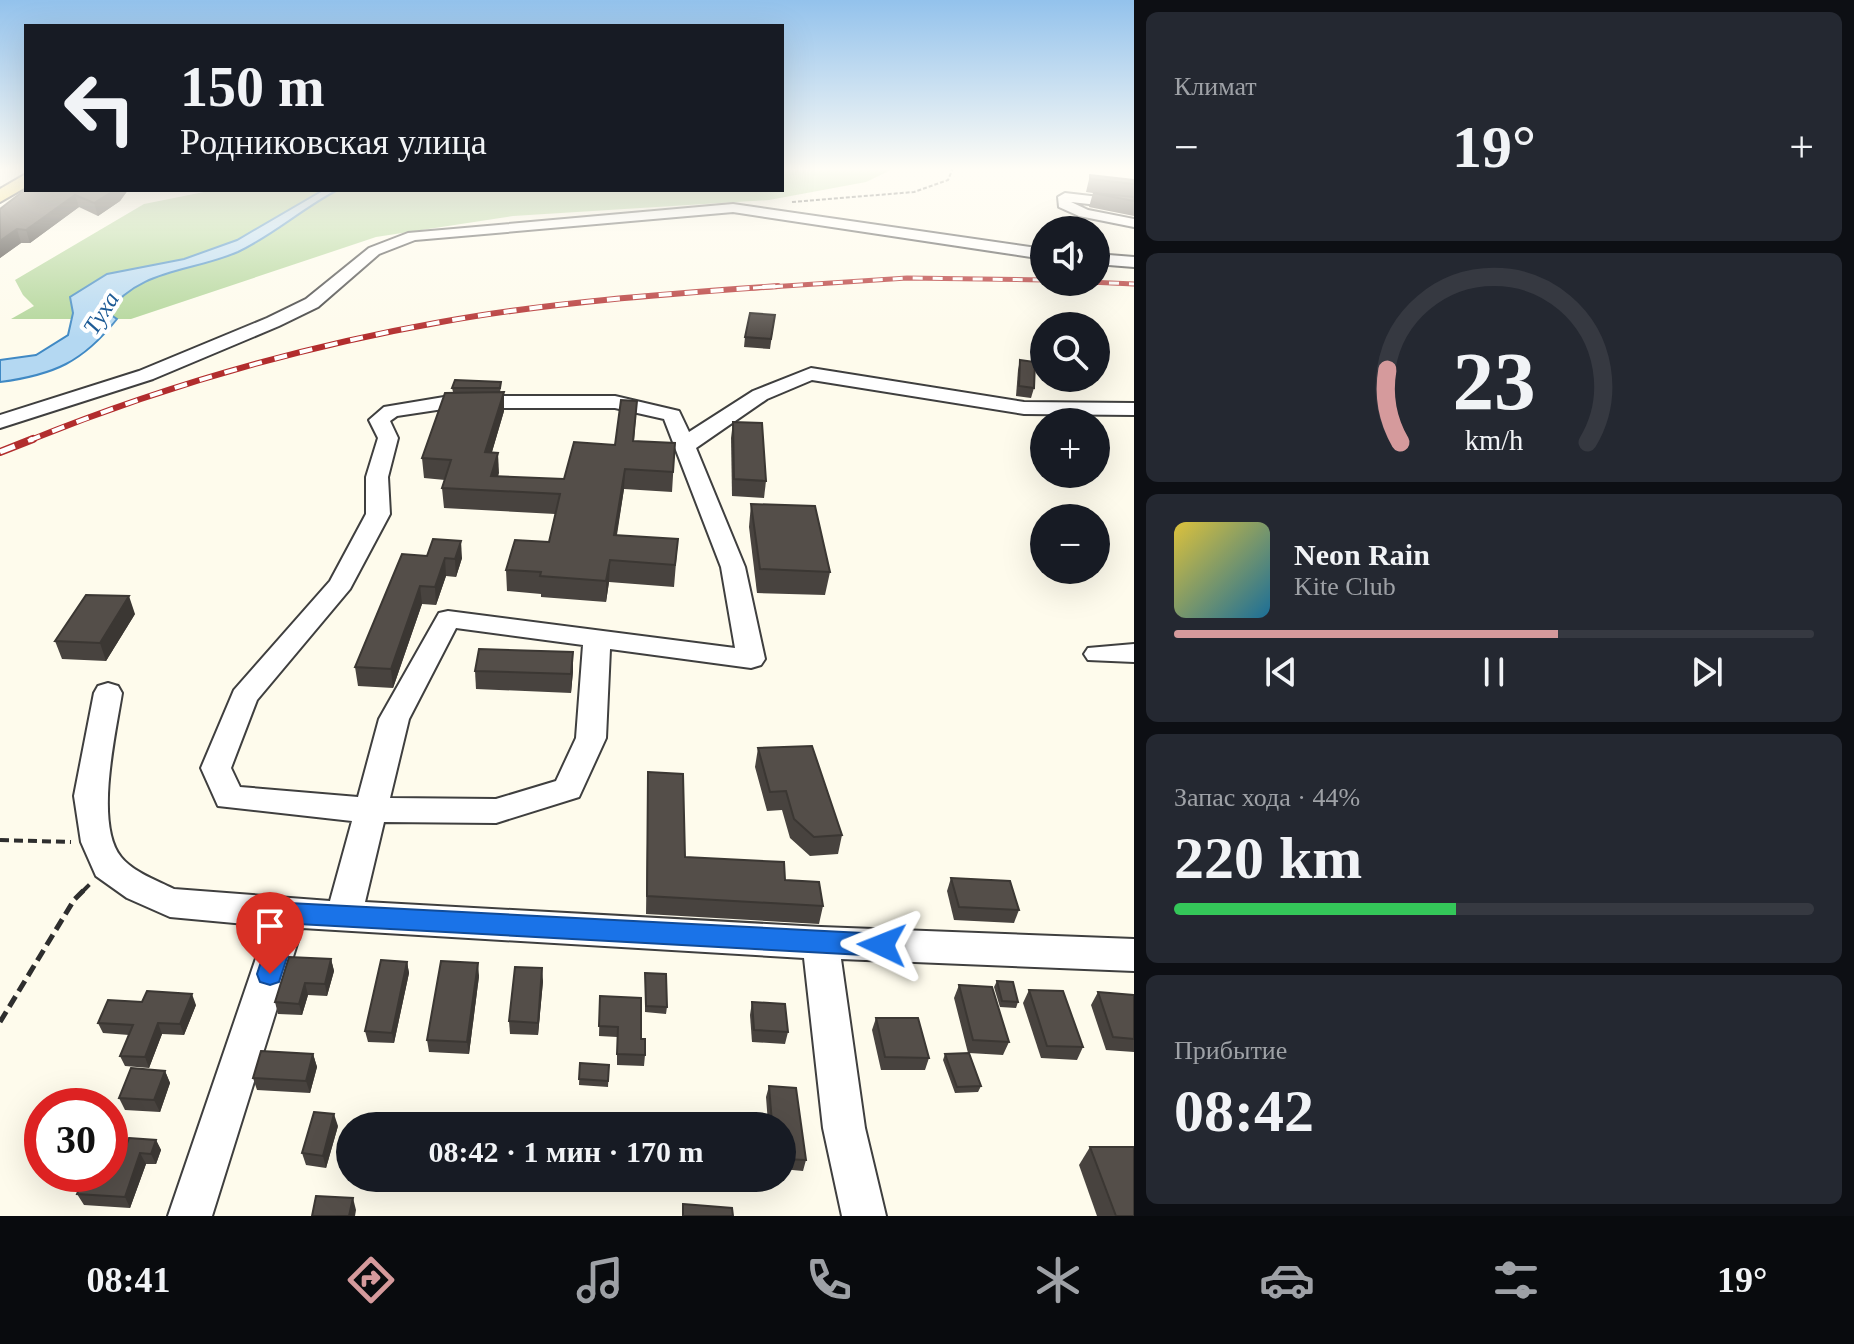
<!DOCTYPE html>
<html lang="ru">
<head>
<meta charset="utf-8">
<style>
  body { margin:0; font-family:Georgia,serif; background:#242831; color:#f1f3f6; height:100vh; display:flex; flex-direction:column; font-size:30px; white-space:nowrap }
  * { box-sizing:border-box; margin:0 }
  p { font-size:26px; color:#9ea1a6 }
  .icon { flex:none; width:44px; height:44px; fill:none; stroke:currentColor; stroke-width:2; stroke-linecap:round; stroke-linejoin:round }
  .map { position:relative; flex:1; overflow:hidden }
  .drawer { display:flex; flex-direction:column; gap:12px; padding:12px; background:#0d0f14; width:720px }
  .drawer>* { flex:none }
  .banner { position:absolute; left:24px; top:24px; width:760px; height:168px; border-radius:0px; box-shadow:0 8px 32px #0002; background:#171b24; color:#f1f3f6; overflow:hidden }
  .tools { position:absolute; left:1030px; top:216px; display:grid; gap:16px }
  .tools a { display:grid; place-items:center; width:80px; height:80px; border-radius:50%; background:#171b24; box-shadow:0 8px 32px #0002; font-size:40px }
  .speed { position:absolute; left:24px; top:1088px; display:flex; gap:16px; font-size:40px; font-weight:700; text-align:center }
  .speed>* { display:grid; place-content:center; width:104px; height:104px; border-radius:50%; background:#171b24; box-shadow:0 8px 32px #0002; line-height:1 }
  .speed .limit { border:12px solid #d22; background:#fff; color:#111 }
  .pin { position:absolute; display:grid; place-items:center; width:68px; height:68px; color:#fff; margin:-82px -34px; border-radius:50% 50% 50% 0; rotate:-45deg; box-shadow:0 0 8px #0007 }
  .pin .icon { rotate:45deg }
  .me { position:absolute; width:88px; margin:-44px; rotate:272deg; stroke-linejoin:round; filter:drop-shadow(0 0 6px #0008) }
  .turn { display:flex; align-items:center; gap:28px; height:168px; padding:0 24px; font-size:36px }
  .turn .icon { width:104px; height:104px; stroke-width:2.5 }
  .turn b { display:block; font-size:56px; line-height:68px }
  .big { font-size:60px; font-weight:700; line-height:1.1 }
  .drawer .card { flex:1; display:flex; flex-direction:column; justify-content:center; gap:12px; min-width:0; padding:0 28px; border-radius:12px; background:#242831 }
  .drawer .dial { align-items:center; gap:0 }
  .dial svg { height:208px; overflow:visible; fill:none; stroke:#363941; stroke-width:7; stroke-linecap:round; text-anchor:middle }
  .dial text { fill:#f1f3f6; stroke:none }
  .song { display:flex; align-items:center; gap:24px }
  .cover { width:96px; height:96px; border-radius:12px; background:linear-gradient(135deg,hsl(50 70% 55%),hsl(200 70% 35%)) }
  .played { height:8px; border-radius:4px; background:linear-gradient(90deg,#d59a9c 60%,#363941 60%) }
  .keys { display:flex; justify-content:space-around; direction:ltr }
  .heat { display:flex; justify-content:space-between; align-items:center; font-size:44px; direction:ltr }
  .charge { height:12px; border-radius:6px; background:linear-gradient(90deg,#34c759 44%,#363941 0) }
  .trip { position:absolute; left:336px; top:1112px; width:460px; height:80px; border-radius:40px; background:#171b24; box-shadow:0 8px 32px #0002; font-weight:700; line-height:80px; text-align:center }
  .tab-bar { display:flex; height:128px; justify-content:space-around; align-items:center; background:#090b0e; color:#9ea1a6 }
  .tab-bar .icon { width:56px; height:56px }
  .tab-bar .current { color:#d59a9c }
  .tab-bar b { font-size:36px; color:#f1f3f6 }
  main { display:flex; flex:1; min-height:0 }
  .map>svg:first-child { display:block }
  .forest { fill:#b1d598 }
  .water { fill:#b4d8f2; stroke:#4089c4; stroke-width:2 }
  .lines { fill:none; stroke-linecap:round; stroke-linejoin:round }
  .minor-casing { stroke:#3f3f3f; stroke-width:4 }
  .major-casing { stroke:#1d1d1d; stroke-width:4 }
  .path-far2 { stroke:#2e2e2e; stroke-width:2; stroke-dasharray:4 2; stroke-linecap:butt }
  .path-far1 { stroke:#2e2e2e; stroke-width:4; stroke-dasharray:9 5; stroke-linecap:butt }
  .path { stroke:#2e2e2e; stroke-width:5; stroke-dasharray:12 6; stroke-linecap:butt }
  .minor { fill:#fff; fill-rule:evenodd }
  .major { fill:#f0d56a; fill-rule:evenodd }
  .rail-far2-casing { stroke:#b22d2d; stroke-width:5 }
  .rail-far1-casing { stroke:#b22d2d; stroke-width:6 }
  .rail-casing { stroke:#b22d2d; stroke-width:8 }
  .rail-far2 { stroke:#fff; stroke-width:3; stroke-dasharray:10; stroke-linecap:butt }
  .rail-far1 { stroke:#fff; stroke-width:4; stroke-dasharray:13; stroke-linecap:butt }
  .rail { stroke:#fff; stroke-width:5; stroke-dasharray:16; stroke-linecap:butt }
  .wall { fill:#48433f }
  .shaded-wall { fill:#3b3733 }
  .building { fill:#544e49; stroke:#3b3733; stroke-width:2 }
  .route { fill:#1a73e8; stroke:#114b97; stroke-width:2 }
  .labels { text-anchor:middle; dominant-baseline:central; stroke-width:8; stroke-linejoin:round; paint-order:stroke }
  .far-water-label { font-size:24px; font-style:italic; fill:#1e5b95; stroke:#fff }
</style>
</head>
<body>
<main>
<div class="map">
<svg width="1134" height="1216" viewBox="0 0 1134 1216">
  <rect width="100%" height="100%" fill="#fefbec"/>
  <!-- forest -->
  <polygon class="forest" points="782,168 895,168 866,182 769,200 513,216 376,237 131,319 11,319 34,306 23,295 15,280 144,204 214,190 782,190"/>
  <!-- water -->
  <path class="water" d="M 323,190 L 338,190 C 303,208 274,235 238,252 C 193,272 137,269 108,313 L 117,319 C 83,362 54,375 0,382 L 0,360 L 36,355 L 68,335 L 73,313 L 70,297 L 107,274 L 184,259 L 237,240 Z"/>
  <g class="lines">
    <!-- minor casing -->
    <g class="minor-casing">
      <g id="minor">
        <polygon points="1065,193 1134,201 1134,209 1071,202 1088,210 1134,219 1134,227 1079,216 1059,207 1058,197"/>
        <polygon points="733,204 1044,249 1044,259 733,212 415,240 379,254 318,307 279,326 153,379 0,428 0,415 139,371 267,318 306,299 369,248 408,233"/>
        <polygon points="1096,254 1134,257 1134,267 1096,264"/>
        <path d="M 811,368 L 1024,402 L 1134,403 L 1134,415 L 1024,414 L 812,380 L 767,399 L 696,448 L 745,567 L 765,659 L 761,665 L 751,668 L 610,649 L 606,738 L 579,797 L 496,823 L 384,822 L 365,902 L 821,927 L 1134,939 L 1134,971 L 841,959 L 865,1128 L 886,1216 L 842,1216 L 823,1128 L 804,958 L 302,928 L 212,1216 L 168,1216 L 267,926 L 170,917 L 127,898 L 96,876 L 81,842 L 74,796 L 94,693 L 98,686 L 108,683 L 118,686 L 122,693 C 116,732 94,824 121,857 C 133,872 158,881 174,889 L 330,901 L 352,821 L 218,806 L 201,768 L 234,690 L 330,581 L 366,514 L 366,477 L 378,438 L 369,420 L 384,407 L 450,396 L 615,396 L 679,411 L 689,432 L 753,391 ZM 450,408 L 615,408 L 664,419 L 721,567 L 735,648 L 448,611 L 439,613 L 379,719 L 358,797 L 240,787 L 231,768 L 257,700 L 350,589 L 390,514 L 388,477 L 398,438 L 390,421 L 397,416 ZM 456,628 L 583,645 L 576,738 L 556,781 L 496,799 L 390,798 L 409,719 Z"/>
        <polygon points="1134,644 1134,662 1088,660 1084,654 1088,648"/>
      </g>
    </g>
    <!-- major casing -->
    <g class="major-casing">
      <polygon id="major" points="26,174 26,187 0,202 0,189"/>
    </g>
    <!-- path-far2 -->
    <polyline class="path-far2" points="792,202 914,192 948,180 953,168"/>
    <!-- path-far1 -->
    <g class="path-far1">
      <polyline points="0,840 71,842"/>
      <polyline points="83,891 92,882"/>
    </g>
    <!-- path -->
    <polyline class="path" points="0,1022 74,900 85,889"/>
    <!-- minor -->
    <use href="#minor" class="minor"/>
    <!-- major -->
    <use href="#major" class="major"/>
    <!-- rail-far2 casing -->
    <g class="rail-far2-casing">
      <g id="rail-far2">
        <polyline points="1089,282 1134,284"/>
        <polyline points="753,288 907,278 1044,280"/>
      </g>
    </g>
    <!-- rail-far1 casing -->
    <g class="rail-far1-casing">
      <path id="rail-far1" d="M 28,441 C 161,387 300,347 441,322 C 552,302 666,294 778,286"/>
    </g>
    <!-- rail casing -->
    <g class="rail-casing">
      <polyline id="rail" points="0,452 33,439"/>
    </g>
    <!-- rail-far2 -->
    <use href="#rail-far2" class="rail-far2"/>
    <!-- rail-far1 -->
    <use href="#rail-far1" class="rail-far1"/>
    <!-- rail -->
    <use href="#rail" class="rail"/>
  </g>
  <!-- wall -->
  <g class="wall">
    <polygon points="1090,175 1134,180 1134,216 1089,207 1093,193 1086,192"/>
    <polygon points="26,189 128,190 120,201 98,216 79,207 30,243 21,243 0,258 0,209"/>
    <polygon points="775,315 770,349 744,347 745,337"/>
    <polygon points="1020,360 1034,388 1031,398 1016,396 1018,370"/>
    <polygon points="501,387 500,392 504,411 492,452 498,453 498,476 564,479 615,445 637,401 634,441 675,443 672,492 624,489 617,535 678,539 674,587 609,582 606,602 541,597 541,594 507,591 506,570 549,542 555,514 444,508 442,488 445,480 424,478 422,458 453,392 452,388"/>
    <polygon points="733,422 766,481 764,498 732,496 731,438"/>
    <polygon points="751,504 830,572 825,595 757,593 749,527"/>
    <polygon points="427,556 462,558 456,577 446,576 436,605 422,604 393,688 358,686 355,667"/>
    <polygon points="135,614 106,661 62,659 55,641"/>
    <polygon points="475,671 573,671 571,693 476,689"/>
    <polygon points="758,748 842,835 838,854 810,856 790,838 782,810 767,811 755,767"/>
    <polygon points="648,772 685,857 785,880 823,906 819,924 646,914"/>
    <polygon points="951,878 1019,910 1014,923 954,920 947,891"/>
    <polygon points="331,959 334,971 327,996 308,995 302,1015 278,1014 275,1002"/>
    <polygon points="407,962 409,973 394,1043 368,1042 365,1031"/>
    <polygon points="479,976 469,1054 429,1052 427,1040"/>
    <polygon points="645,979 667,1007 666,1014 645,1012"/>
    <polygon points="543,981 538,1035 510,1034 509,1021"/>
    <polygon points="997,981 1018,1002 1016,1008 1000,1007 994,987"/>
    <polygon points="959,985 1009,1042 1003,1055 969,1053 981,1086 978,1092 955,1093 943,1060 945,1054 968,1053 954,998"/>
    <polygon points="1029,990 1083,1047 1077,1060 1041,1058 1023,1003"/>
    <polygon points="1098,992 1134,995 1134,1052 1106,1050 1091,1005"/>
    <polygon points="600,996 641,1039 645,1055 644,1066 617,1065 617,1037 599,1036"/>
    <polygon points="752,1002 788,1032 785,1044 752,1042 750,1015"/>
    <polygon points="196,1005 184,1035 162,1034 149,1068 125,1066 120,1056 129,1035 103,1033 98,1023"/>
    <polygon points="876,1018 929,1058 925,1070 881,1070 872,1030"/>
    <polygon points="313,1054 317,1067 310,1093 257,1090 253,1078"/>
    <polygon points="580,1063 609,1065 608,1087 579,1085"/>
    <polygon points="165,1071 170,1083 160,1112 125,1110 119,1098"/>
    <polygon points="769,1086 806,1160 803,1171 782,1169 782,1126 750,1126 751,1122 768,1123 766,1097"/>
    <polygon points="338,1126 326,1168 306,1165 302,1153"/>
    <polygon points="156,1140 161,1150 156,1164 146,1164 130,1208 84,1205 77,1194"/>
    <polygon points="1090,1147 1134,1216 1097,1216 1079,1165"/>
  </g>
  <!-- shaded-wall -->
  <g class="shaded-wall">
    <polygon points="115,190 128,190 120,201 98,216 94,203"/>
    <polygon points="75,195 79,207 30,243 26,230"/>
    <polygon points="17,229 21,243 0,258 0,241"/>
    <polygon points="504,392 504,411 486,472 485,452"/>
    <polygon points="498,453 499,473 494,491 491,476"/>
    <polygon points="625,469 624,489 613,556 614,535"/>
    <polygon points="461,541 462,558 456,577 455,559"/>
    <polygon points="445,558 446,576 436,605 435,587"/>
    <polygon points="610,560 609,582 606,602 606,581"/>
    <polygon points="420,586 422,604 393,688 391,669"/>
    <polygon points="129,596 135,614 106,661 100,643"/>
    <polygon points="573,652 573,671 571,693 571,674"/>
    <polygon points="331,959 334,971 327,996 325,984"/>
    <polygon points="407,962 409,973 394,1043 392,1033"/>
    <polygon points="478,963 479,976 469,1054 467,1042"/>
    <polygon points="542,968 543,981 538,1035 538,1023"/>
    <polygon points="305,983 308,995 302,1015 299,1004"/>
    <polygon points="192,994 196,1005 184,1035 180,1024"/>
    <polygon points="158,1023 162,1034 149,1068 145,1057"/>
    <polygon points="313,1054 317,1067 310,1093 306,1081"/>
    <polygon points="165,1071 170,1083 160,1112 154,1100"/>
    <polygon points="334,1114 338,1126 326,1168 323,1156"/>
    <polygon points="156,1140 161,1150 156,1164 151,1154"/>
    <polygon points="140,1153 146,1164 130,1208 125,1197"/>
    <polygon points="353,1198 356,1210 355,1216 349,1216"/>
  </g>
  <!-- building -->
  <g class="building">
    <polygon points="1090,175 1134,180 1134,184 1090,179"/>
    <polygon points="26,189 26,190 115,190 94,203 75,195 26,230 17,229 0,241 0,209"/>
    <polygon points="1093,193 1134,197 1134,201"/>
    <polygon points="750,313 775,315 771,339 745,337"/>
    <polygon points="1020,360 1035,362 1034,388 1019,386"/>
    <polygon points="455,380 501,382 500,388 452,388"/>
    <polygon points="504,392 485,452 498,453 491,476 564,479 574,442 615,445 621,400 637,401 633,441 675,443 673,472 625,469 614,535 678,539 675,565 610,560 606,581 540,576 541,572 506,570 515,540 549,542 560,494 442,488 451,460 422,458 445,393"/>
    <polygon points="733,422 762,423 766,481 734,479"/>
    <polygon points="751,504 815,506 830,572 760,569"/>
    <polygon points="433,539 461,541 455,559 445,558 435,587 420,586 391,669 355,667 402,554 427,556"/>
    <polygon points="86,595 129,596 100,643 55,641"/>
    <polygon points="479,649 573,652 571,674 475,671"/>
    <polygon points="812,746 842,835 814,837 794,819 786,791 770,792 758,748"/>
    <polygon points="648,772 683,774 685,857 784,862 785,880 819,882 823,906 647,896"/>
    <polygon points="951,878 1010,881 1019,910 959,907"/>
    <polygon points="289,957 331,959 325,984 305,983 299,1004 275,1002"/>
    <polygon points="381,960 407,962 392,1033 365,1031"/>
    <polygon points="441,961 478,963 467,1042 427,1040"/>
    <polygon points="515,967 542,968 538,1023 509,1021"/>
    <polygon points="645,973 666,974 667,1007 646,1006"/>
    <polygon points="997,981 1013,982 1018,1002 1002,1001"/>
    <polygon points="959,985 992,987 1009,1042 973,1040"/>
    <polygon points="1029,990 1063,991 1083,1047 1047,1046"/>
    <polygon points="147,991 192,994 180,1024 158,1023 145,1057 120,1056 133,1025 98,1023 108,1000 142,1002"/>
    <polygon points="1098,992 1134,995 1134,1039 1113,1037"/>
    <polygon points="600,996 641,998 641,1039 645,1039 645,1055 617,1054 618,1027 599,1026"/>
    <polygon points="752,1002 785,1004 788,1032 754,1030"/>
    <polygon points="876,1018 918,1018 929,1058 885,1057"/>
    <polygon points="261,1051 313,1054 306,1081 253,1078"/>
    <polygon points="969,1053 981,1086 957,1087 945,1054"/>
    <polygon points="580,1063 609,1065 608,1081 579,1079"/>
    <polygon points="131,1068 165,1071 154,1100 119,1098"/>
    <polygon points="769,1086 796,1088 806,1160 782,1159 782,1126 751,1126 751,1122 772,1123"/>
    <polygon points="314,1112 334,1114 323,1156 302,1153"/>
    <polygon points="581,1124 608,1126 581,1126"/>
    <polygon points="129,1138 156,1140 151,1154 140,1153 125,1197 77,1194 85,1174 110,1174 110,1165 119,1165"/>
    <polygon points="1090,1147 1134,1147 1134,1216 1116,1216"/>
    <polygon points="316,1196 353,1198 349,1216 312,1216"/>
    <polygon points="683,1204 732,1208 733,1216 683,1216"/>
  </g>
  <!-- sky -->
  <linearGradient id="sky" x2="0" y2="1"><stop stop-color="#93c2ec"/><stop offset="0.5" stop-color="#fffdf6"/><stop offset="1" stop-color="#fffdf6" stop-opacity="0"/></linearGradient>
  <rect width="1134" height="338" fill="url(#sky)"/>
  <!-- route -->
  <polygon class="route" points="289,903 882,934 891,937 895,945 891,953 882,956 298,924 279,982 270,985 260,982 257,974 277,913 281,906"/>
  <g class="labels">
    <!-- far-water labels -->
    <g class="far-water-label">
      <text transform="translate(101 313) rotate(-58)">Туха</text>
    </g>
  </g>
</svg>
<div class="tools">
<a><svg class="icon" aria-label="sound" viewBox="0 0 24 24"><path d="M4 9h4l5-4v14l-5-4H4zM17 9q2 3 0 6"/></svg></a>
<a><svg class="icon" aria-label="search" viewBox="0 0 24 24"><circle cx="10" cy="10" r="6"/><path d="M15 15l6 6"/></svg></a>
<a>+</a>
<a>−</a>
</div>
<div class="speed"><div class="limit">30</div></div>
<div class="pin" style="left:270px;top:974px;background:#d93025"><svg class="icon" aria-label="arrive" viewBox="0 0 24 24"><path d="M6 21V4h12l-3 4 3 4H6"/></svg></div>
<svg class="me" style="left:882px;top:945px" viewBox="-20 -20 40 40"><path d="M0-17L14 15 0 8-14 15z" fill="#1a73e8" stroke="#fff" stroke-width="4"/></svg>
<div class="trip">08:42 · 1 мин · 170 m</div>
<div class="banner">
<div class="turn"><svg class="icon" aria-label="left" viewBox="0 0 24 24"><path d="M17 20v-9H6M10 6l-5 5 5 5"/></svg><div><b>150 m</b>Родниковская улица</div></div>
</div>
</div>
<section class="drawer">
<div class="card"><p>Климат</p>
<div class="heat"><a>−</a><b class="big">19°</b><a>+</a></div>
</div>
<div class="card dial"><svg viewBox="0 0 100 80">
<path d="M14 69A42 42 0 1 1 86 69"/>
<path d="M14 69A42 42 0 0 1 9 41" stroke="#d59a9c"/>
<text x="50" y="56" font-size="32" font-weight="700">23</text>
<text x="50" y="72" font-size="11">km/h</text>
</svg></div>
<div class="card">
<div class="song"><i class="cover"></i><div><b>Neon Rain</b><p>Kite Club</p></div></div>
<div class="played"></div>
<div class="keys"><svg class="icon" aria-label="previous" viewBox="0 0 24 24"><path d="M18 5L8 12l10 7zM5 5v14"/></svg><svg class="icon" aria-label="pause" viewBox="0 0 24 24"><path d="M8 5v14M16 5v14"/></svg><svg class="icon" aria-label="next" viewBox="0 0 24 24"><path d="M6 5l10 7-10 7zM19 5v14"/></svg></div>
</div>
<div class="card"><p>Запас хода · 44%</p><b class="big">220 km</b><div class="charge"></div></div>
<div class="card"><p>Прибытие</p><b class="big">08:42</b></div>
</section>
</main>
<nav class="tab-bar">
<b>08:41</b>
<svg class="icon current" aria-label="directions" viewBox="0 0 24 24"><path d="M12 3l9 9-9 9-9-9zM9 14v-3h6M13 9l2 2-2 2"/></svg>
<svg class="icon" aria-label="music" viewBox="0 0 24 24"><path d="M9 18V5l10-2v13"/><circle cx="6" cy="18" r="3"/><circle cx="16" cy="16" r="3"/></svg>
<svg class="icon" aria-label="phone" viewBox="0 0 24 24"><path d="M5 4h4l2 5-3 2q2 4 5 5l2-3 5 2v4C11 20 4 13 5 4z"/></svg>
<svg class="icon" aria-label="climate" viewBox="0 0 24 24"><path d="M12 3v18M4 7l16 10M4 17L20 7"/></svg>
<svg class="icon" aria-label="car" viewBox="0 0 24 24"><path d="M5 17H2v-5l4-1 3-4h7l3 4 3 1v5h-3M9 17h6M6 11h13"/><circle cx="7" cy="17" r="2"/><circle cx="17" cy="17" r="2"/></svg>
<svg class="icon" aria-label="filters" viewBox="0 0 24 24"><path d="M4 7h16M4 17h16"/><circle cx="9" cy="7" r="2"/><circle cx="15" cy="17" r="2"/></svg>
<b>19°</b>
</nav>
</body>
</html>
